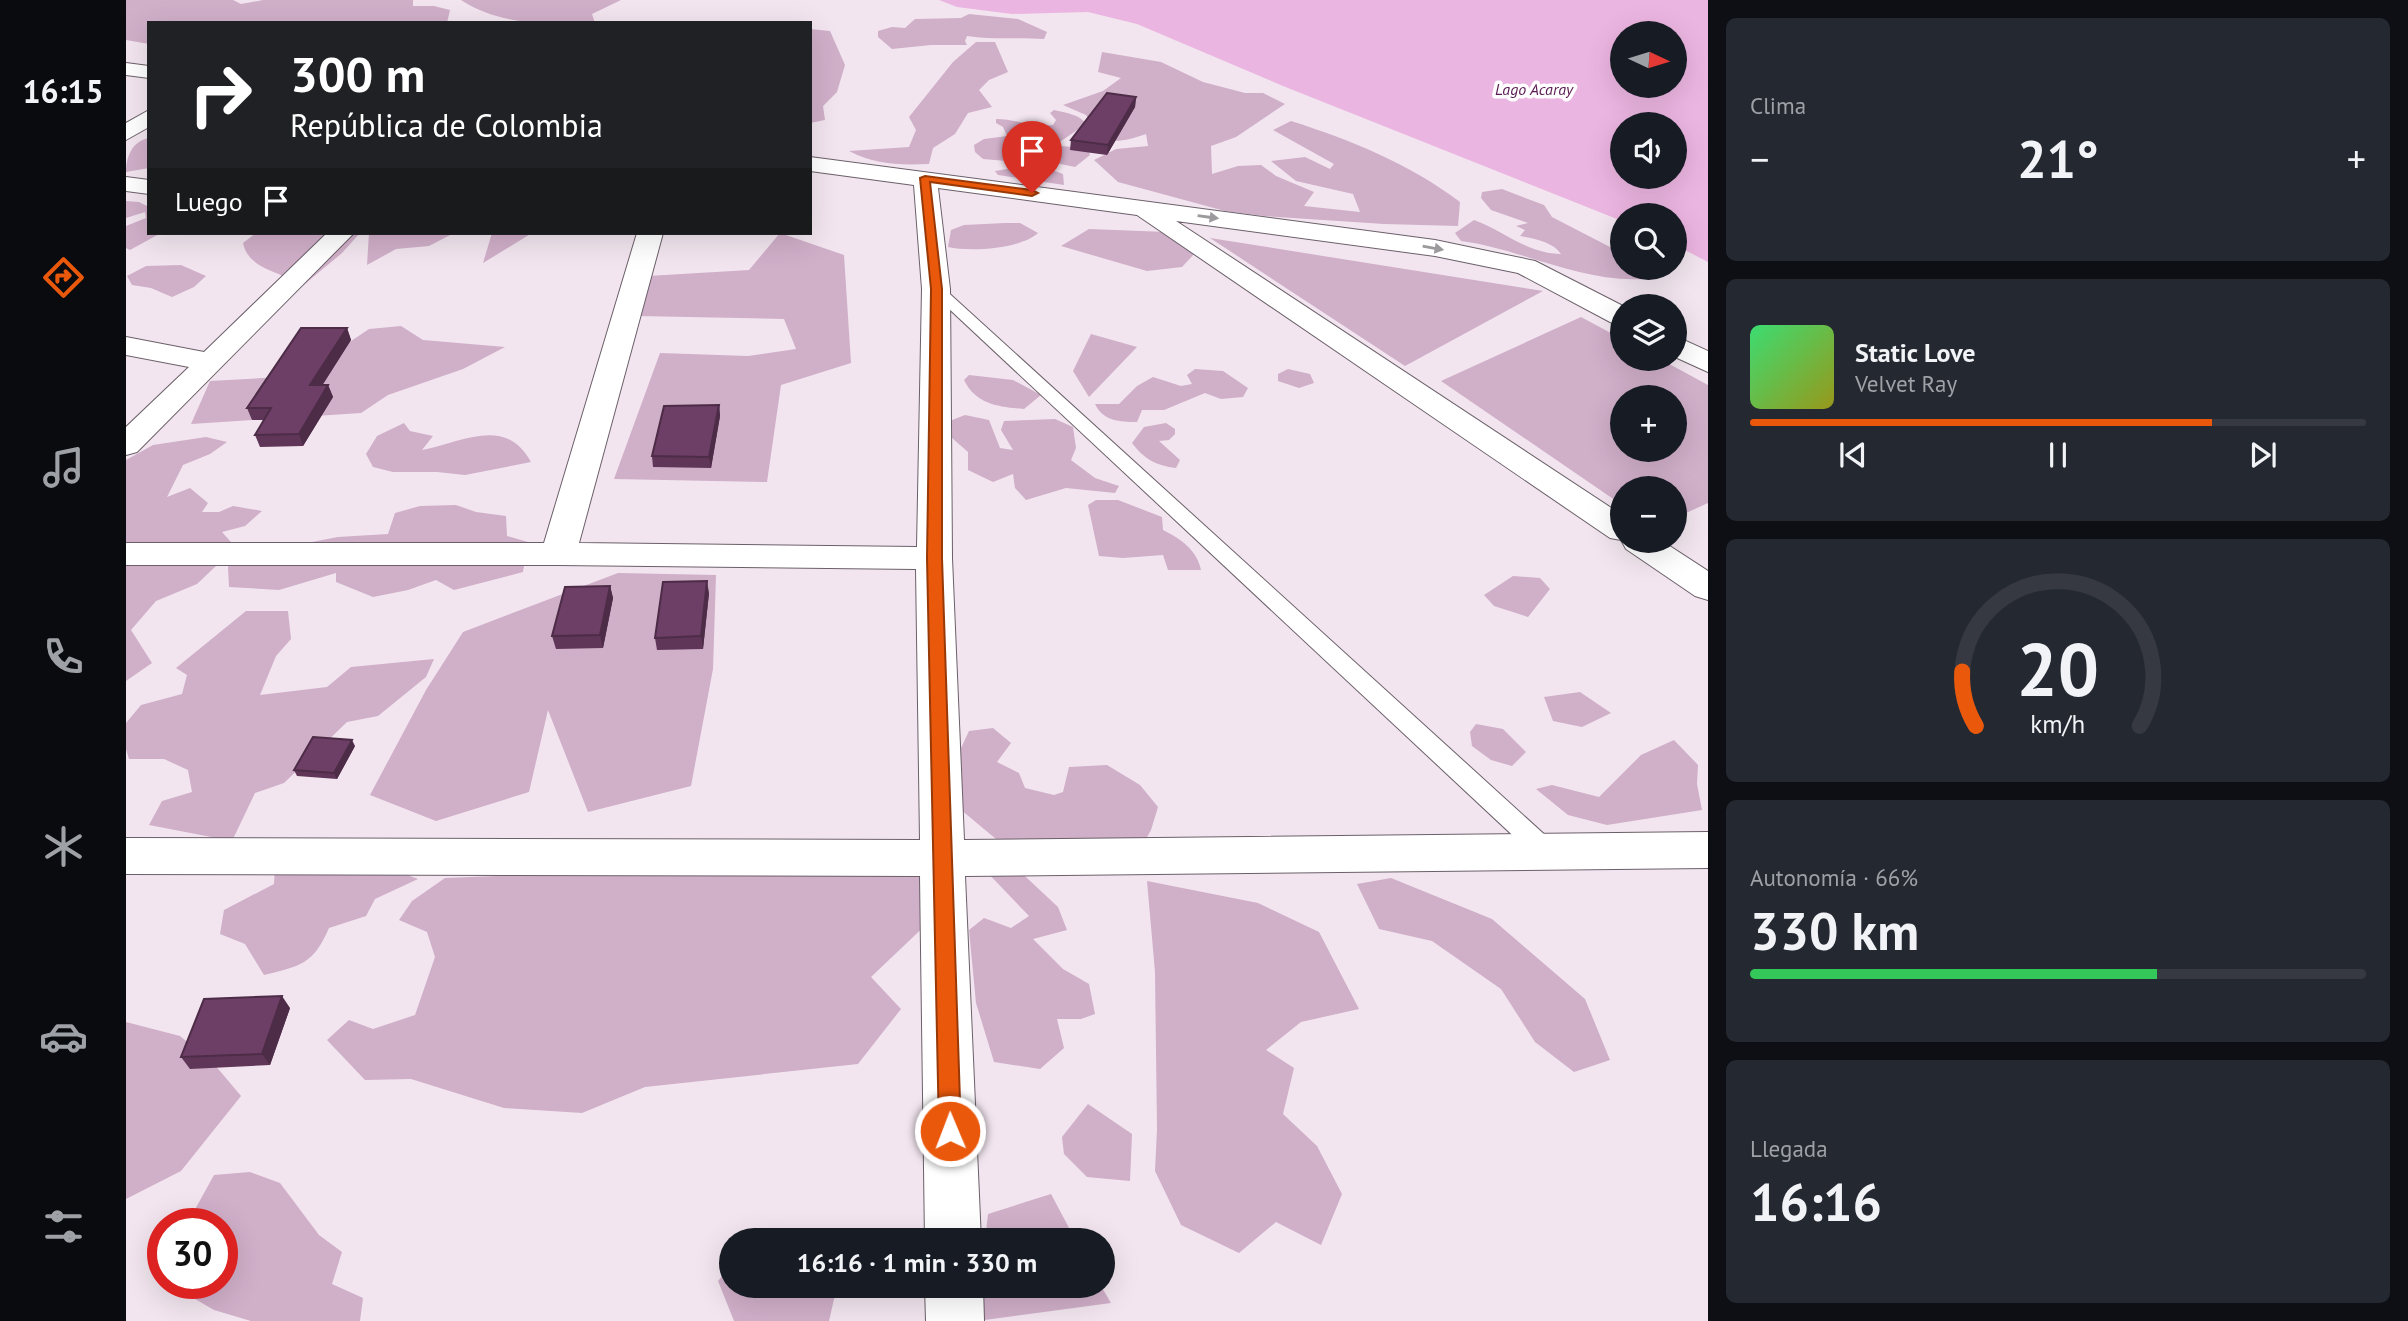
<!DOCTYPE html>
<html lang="es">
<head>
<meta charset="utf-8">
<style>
  body { margin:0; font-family:"PT Sans",sans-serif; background:#242831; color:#f1f3f6; height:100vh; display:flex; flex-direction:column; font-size:26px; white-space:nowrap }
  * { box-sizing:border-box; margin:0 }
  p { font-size:23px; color:#9ea1a6 }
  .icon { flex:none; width:38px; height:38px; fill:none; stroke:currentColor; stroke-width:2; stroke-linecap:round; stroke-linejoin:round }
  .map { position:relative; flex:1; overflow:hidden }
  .side { display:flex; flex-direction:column; gap:18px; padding:18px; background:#0d0f14; width:700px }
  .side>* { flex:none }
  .hud { position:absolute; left:21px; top:21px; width:665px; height:214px; border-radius:0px; box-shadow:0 7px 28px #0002; background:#202124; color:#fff; overflow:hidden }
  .needle { width:46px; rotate:94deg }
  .controls { position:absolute; left:1484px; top:21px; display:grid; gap:14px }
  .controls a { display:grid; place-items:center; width:77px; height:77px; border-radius:50%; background:#171b24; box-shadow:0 7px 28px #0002; font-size:35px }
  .speed { position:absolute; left:21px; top:1208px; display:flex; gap:14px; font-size:35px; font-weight:700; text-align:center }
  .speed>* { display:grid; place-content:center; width:91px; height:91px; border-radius:50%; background:#171b24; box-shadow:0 7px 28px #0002; line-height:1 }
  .speed .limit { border:10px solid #d22; background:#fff; color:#111 }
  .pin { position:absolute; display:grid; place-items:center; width:60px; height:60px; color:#fff; margin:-72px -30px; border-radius:50% 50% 50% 0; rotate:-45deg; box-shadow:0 0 7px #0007 }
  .pin .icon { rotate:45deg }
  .me { position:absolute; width:77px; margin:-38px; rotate:359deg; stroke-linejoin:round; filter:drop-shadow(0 0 5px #0008) }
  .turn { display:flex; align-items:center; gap:24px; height:147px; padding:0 28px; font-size:32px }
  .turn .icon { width:91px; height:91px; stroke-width:2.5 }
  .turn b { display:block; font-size:49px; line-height:60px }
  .then { display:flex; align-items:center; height:66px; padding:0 28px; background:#0003; gap:14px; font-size:26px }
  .big { font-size:52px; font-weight:800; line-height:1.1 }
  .side .tile { flex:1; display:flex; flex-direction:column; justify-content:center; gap:10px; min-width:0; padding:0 24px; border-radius:10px; background:#242831 }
  .side .dial { align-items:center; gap:0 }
  .dial svg { height:182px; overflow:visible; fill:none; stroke:#363941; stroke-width:7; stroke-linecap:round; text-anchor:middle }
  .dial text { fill:#f1f3f6; stroke:none }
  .song { display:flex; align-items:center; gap:21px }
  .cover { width:84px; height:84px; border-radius:10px; background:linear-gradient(135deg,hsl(140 70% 55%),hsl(60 70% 35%)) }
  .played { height:7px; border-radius:4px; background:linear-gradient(90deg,#ea580c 75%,#363941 75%) }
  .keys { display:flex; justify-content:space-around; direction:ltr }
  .heat { display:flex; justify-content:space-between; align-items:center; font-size:38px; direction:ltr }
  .charge { height:10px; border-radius:5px; background:linear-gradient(90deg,#34c759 66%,#363941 0) }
  .trip { position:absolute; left:593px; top:1228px; width:396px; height:70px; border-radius:35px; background:#171b24; box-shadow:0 7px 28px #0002; font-weight:800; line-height:70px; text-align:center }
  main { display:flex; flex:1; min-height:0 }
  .menu { display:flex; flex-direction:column; width:126px; justify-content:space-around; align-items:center; background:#090b0e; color:#9ea1a6 }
  .menu .icon { width:49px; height:49px }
  .menu .on { color:#ea580c }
  .menu b { font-size:32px; color:#f1f3f6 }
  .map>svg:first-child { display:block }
  .green { fill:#d0afc9; fill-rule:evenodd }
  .water { fill:#ebb5e1; fill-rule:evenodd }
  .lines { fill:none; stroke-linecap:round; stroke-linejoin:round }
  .lane-casing { stroke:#6b6069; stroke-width:2 }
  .street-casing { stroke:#6b6069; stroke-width:2 }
  .lane { fill:#fff; fill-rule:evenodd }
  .street { fill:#fff; fill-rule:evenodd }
  .wall { fill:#5f3658 }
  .shaded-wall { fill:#4d2c47 }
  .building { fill:#6e3f66; stroke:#4d2c47; stroke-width:2 }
  .oneway { fill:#9c9a9c }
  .route { fill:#ea580c; stroke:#983908; stroke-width:2 }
  .labels { text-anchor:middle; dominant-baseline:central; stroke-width:7; stroke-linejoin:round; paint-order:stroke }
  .far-water-label { font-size:16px; font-style:italic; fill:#5b1c53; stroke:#fff }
</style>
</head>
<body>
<main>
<nav class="menu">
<b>16:15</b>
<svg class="icon on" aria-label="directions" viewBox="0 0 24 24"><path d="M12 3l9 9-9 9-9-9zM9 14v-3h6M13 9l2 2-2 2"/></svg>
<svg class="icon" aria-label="music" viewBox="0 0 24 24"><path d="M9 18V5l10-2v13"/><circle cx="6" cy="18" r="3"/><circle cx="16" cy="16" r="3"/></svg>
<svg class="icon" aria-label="phone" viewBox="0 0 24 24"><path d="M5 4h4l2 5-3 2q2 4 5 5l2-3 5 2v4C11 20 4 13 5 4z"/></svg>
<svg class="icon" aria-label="climate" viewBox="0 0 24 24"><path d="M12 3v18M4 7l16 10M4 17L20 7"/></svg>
<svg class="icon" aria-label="car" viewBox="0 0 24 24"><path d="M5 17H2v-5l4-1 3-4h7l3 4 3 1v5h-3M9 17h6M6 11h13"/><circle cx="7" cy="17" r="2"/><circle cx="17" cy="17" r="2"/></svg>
<svg class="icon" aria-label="filters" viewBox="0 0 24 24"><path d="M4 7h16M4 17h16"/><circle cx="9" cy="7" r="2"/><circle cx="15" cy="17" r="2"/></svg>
</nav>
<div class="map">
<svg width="1582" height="1321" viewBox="0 0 1582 1321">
  <rect width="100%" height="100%" fill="#f2e5ef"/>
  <!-- green -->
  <g class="green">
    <polygon points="0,0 107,0 115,4 137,0 287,0 287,6 308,6 324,10 321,23 23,23 23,44 0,40"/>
    <path d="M 335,0 L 495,0 L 466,14 L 469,23 C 421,23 377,27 335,0 Z"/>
    <path d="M 843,14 L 892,19 L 921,32 L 918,39 C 892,37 868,40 841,36 L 839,41 L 841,45 L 805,45 L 766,49 L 752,37 L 752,31 L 766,27 L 779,28 L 789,19 L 835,18 Z"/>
    <polygon points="684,29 704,31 719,65 711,92 697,106 699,120 684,123"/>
    <path d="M 850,42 L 869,42 L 882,72 L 863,80 L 853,90 L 866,107 L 842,113 L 829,134 L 807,148 L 803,164 C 773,165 750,165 723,151 L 783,147 L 790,130 L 783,117 L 827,62 Z"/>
    <path d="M 976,52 L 1035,62 L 1077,82 L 1119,93 L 1137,93 L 1159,104 L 1110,137 L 1085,146 L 1086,174 L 1112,166 L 1135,165 L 1150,176 L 1188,192 L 1178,206 L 1234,212 L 1227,194 L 1170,181 L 1145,161 L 1179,157 L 1204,169 L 1208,164 L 1147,130 L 1165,121 C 1225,140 1284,164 1334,202 L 1332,226 L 1258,224 L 1138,216 L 1099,211 L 992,182 L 968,160 L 990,149 L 1022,146 L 1020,134 C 990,144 975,147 960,115 L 937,105 L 977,91 L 995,78 L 972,72 Z"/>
    <path d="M 928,110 C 939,113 954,114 960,124 L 919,152 L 933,152 L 934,146 L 962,148 L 964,155 L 949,167 L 930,163 L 918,167 L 937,174 L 938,185 L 872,175 L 869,171 L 894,167 L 893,162 L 857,159 L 849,152 L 848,145 L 858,139 L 881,136 L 877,127 L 870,123 L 870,119 C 891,119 906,128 927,125 L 930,120 L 924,113 Z"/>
    <path d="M 23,138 L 23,168 L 0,172 C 0,157 6,141 23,138 Z"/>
    <path d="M 1376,189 L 1418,205 L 1426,217 L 1484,247 L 1496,258 L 1496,268 L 1506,268 L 1518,279 C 1455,283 1396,249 1335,241 L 1329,233 L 1348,220 C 1378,231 1402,254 1435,254 C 1427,242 1409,239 1394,236 L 1399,230 L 1390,226 L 1402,223 L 1365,210 L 1355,198 L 1356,192 Z"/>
    <polygon points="0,201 13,202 23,207 23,233 35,233 4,250 0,248 0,226 20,218 19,212 0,218"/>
    <path d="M 879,223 L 894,223 L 912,233 C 894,249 845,252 822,247 L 825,230 L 838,225 Z"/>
    <polygon points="963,229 1040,232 1069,253 1056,267 1021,271 935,246"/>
    <path d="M 130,233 L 234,233 L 216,253 L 168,293 L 156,282 L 155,275 C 138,268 121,262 117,243 Z"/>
    <polygon points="243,233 328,233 303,246 270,249 241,265"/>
    <polygon points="366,233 406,233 357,263"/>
    <polygon points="654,233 718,255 725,363 655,385 641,482 488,479 534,353 622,356 670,349 658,319 512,316 522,276 623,270"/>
    <polygon points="1084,238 1417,291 1279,366"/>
    <polygon points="55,265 80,276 68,287 46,297 25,288 6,285 1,276 20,266"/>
    <path d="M 1455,317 L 1496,339 L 1496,359 L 1534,359 L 1582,385 L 1582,503 L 1549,518 L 1549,488 L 1496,488 L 1496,505 L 1315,381 ZM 1496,397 L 1549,397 L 1549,450 L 1496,450 Z"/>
    <polygon points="275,326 297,340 379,347 337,369 262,395 235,413 65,424 84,381 173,376 243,329"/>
    <polygon points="965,334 1011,347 963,397 947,371"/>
    <path d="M 1069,369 L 1097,371 L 1122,388 L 1117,397 L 1095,399 L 1079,393 L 1038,410 L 1016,410 L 1011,422 C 994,422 977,421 969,404 L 993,404 L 1011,386 L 1027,377 L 1055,386 L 1066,384 L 1061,375 Z"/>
    <polygon points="1162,369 1184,374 1188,383 1173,388 1152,381 1152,374"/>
    <path d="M 843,375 L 887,380 L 915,395 L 898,409 C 874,407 850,405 838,380 Z"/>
    <polygon points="839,415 863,420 874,448 887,450 875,430 878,421 929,419 947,427 950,448 945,460 969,478 993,486 989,493 940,488 900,500 889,488 887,474 867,482 842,470 842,452 818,431 821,422"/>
    <path d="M 278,423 L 284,431 L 307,436 L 296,450 C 335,443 380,415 405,462 L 339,475 L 311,472 L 267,472 L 247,467 L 240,454 L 251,436 Z"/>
    <path d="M 1040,423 L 1049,429 L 1049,434 L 1043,440 L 1033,441 L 1054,460 L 1050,468 C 1030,466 1017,458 1006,443 L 1018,427 Z"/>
    <polygon points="80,437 101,442 84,454 57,465 41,497 64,488 82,503 76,512 93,512 107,506 136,511 119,526 96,532 105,542 90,566 71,584 30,601 5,630 26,663 0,681 0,460 27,445"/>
    <path d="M 970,500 L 992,500 L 1036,517 L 1037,530 C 1055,539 1071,550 1075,570 L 1042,570 L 1037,555 L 997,558 L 973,556 L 962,505 Z"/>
    <polygon points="330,505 350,512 380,516 381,536 402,542 397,572 328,590 310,580 282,590 247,597 210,582 210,573 153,590 103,587 102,567 114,542 155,544 177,564 186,542 212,537 262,534 269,513 294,506"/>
    <polygon points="492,573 590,575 587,669 565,786 462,812 422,710 403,792 310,821 244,795 300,690 337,632"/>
    <polygon points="1387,576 1414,578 1424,589 1402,617 1368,606 1358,595"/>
    <polygon points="120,611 162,611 165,639 150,656 134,695 201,687 225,667 308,659 300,677 252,716 221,722 158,783 129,793 106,841 23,825 36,801 66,792 62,770 38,759 3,759 0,749 0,723 15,705 56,694 61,675 50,668"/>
    <polygon points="1454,692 1485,713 1456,727 1427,721 1418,697"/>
    <polygon points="1350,724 1377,729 1400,752 1386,766 1365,760 1346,746 1344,732"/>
    <polygon points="867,728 885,743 871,762 893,773 899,788 928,795 937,792 943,767 981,765 1014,785 1032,807 1025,830 1015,848 893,845 870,839 834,809 829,761 843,731"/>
    <polygon points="1548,740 1572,765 1571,784 1576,810 1481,825 1442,815 1410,789 1426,785 1473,797 1515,755"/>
    <polygon points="885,863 932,907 941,930 907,939 937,969 963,984 969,1014 955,1019 931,1019 938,1048 914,1069 868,1062 850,1003 843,930 858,918 885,928 903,916 858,869"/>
    <path d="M 149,865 L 263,868 L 292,879 L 249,899 L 240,916 L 203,928 C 187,965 174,966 138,975 L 119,944 L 94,934 L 98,910 L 148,884 Z"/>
    <polygon points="575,868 802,870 806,919 745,977 775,1009 732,1064 519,1087 456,1113 378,1108 285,1079 239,1080 201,1040 223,1020 247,1029 289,1015 309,957 301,932 273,920 286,901 319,878"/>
    <polygon points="1265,878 1366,919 1459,999 1484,1060 1448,1072 1409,1042 1375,989 1306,941 1253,929 1231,884"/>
    <polygon points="1021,881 1132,903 1193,932 1233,1009 1175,1022 1140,1050 1168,1068 1157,1114 1191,1146 1216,1194 1195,1245 1150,1222 1113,1253 1055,1225 1029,1171 1031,1129 1029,972"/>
    <polygon points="0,1022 54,1036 88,1064 115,1096 55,1171 0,1199"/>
    <polygon points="962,1104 1006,1134 1004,1181 961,1177 938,1154 936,1137"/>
    <polygon points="124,1172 154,1183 193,1235 216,1252 206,1284 237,1298 234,1321 125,1321 88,1310 57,1292 58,1283 96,1283 96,1223 65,1223 67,1213 88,1175"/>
    <polygon points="925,1194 950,1241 859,1241 862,1214"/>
    <polygon points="605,1266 606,1286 711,1286 703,1321 608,1321 592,1281"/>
    <polygon points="855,1286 975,1286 985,1303 851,1321"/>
  </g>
  <!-- water -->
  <path class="water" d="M 813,0 L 1582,0 L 1582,262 L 1549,245 L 1549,215 L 1496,215 L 1496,221 L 1157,86 L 1011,24 L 962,12 L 886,14 L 831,7 ZM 1496,33 L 1549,33 L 1549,86 L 1496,86 ZM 1549,124 L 1549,177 L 1496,177 L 1496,124 Z"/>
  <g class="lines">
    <!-- lane casing -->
    <g class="lane-casing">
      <polygon id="lane" points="810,285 815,286 1430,845 1433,852 1430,859 1421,862 1412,859 805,292 803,289"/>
    </g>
    <!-- street casing -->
    <g class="street-casing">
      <g id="street">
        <polygon points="0,63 23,66 23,78 0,75"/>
        <polygon points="23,110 23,127 0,140 0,123"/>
        <polygon points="684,157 1309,240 1409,261 1497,306 1496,325 1486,323 1392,273 1309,256 1050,221 1496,515 1496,541 1536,541 1582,571 1582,600 1569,596 1500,549 1495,540 1484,538 1011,215 812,188 824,289 826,558 838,840 1582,832 1582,868 839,876 855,1241 799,1241 794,876 0,874 0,838 794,840 790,569 432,565 0,565 0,543 418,543 511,233 537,233 453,543 791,547 796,289 788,185 684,171"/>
        <polygon points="0,177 23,180 23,194 0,191"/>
        <polygon points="201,233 228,233 11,452 0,455 0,427 63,367 0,355 0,337 78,352"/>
        <polygon points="1549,336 1582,351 1582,372 1549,357"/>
        <polygon points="799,1286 857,1286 858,1321 800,1321"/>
      </g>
    </g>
    <!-- lane -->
    <use href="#lane" class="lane"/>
    <!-- street -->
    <use href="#street" class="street"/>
  </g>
  <!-- wall -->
  <g class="wall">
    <polygon points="1010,97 1009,107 981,155 944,150 945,140"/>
    <polygon points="221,328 225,340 196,385 202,385 207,397 177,446 134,447 129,435 138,420 126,420 121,408"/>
    <polygon points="593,405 594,416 585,468 527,467 526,456"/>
    <polygon points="484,586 487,598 477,648 430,649 426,636"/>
    <polygon points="583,593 577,649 531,650 529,638"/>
    <polygon points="229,746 211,779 171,776 168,770"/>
    <polygon points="164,1008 144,1065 64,1069 55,1057"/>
  </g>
  <!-- shaded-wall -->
  <g class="shaded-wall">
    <polygon points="1010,97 1009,107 981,155 982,145"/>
    <polygon points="221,328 225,340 189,397 184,385"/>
    <polygon points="202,385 207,397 177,446 173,434"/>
    <polygon points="593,405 594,416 585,468 583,457"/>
    <polygon points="581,581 583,593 577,649 575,636"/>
    <polygon points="484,586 487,598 477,648 474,635"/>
    <polygon points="226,740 229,746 211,779 208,773"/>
    <polygon points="156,996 164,1008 144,1065 136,1054"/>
  </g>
  <!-- building -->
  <g class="building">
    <polygon points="981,93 1010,97 982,145 945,140"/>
    <polygon points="175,328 221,328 184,385 202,385 173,434 129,435 145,408 121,408"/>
    <polygon points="593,405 583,457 526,456 538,406"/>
    <polygon points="581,581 575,636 529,638 537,582"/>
    <polygon points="484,586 474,635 426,636 439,587"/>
    <polygon points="187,737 226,740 208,773 168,770"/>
    <polygon points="156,996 136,1054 55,1057 78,999"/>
  </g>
  <!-- one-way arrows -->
  <defs><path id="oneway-solid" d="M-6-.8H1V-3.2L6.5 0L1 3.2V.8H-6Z" transform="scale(1.75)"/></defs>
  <g class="oneway">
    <use href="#oneway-solid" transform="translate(1082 217) rotate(8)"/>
    <use href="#oneway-solid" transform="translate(1307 248) rotate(10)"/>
  </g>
  <!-- route -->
  <polygon class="route" points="799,176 906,190 912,193 906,196 804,182 816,289 816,558 835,1131 832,1139 824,1142 816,1139 813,1131 801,558 805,289 794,178"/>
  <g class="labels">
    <!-- far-water labels -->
    <g class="far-water-label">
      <text x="1408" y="89">Lago Acaray</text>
    </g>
  </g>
</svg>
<div class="controls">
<a><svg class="needle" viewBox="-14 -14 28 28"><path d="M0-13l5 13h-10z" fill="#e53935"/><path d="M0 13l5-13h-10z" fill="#9ea1a6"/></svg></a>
<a><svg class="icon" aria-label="sound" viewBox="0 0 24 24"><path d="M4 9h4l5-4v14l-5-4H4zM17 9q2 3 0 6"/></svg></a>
<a><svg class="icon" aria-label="search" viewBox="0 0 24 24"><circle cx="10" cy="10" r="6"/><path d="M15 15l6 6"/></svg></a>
<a><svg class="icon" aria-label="layers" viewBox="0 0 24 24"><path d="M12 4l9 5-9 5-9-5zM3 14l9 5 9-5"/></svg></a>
<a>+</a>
<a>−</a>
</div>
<div class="speed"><div class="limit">30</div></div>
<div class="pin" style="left:906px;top:193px;background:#d93025"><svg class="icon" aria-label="arrive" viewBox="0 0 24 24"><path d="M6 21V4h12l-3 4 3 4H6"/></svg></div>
<svg class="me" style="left:824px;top:1131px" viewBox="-20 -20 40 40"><circle r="17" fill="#ea580c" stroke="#fff" stroke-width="3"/><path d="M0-11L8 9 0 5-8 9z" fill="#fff"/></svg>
<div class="trip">16:16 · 1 min · 330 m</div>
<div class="hud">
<div class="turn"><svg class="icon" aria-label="right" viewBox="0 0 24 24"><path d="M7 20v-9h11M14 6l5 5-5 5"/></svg><div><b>300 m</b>República de Colombia</div></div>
<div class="then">Luego<svg class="icon" aria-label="arrive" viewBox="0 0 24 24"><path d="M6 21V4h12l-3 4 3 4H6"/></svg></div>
</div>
</div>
<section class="side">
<div class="tile"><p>Clima</p>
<div class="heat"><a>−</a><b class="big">21°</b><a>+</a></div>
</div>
<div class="tile">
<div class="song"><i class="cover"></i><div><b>Static Love</b><p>Velvet Ray</p></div></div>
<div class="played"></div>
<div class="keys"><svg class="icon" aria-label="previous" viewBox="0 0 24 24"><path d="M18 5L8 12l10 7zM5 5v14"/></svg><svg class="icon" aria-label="pause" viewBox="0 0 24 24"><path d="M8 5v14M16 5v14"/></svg><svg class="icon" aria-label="next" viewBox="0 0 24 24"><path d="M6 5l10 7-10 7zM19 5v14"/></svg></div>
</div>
<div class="tile dial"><svg viewBox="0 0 100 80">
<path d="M14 69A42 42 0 1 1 86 69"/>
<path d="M14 69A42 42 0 0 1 8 45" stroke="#ea580c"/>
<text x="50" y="56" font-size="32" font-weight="700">20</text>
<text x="50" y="72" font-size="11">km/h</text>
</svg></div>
<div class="tile"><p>Autonomía · 66%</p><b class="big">330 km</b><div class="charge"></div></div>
<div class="tile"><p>Llegada</p><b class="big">16:16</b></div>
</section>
</main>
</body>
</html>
